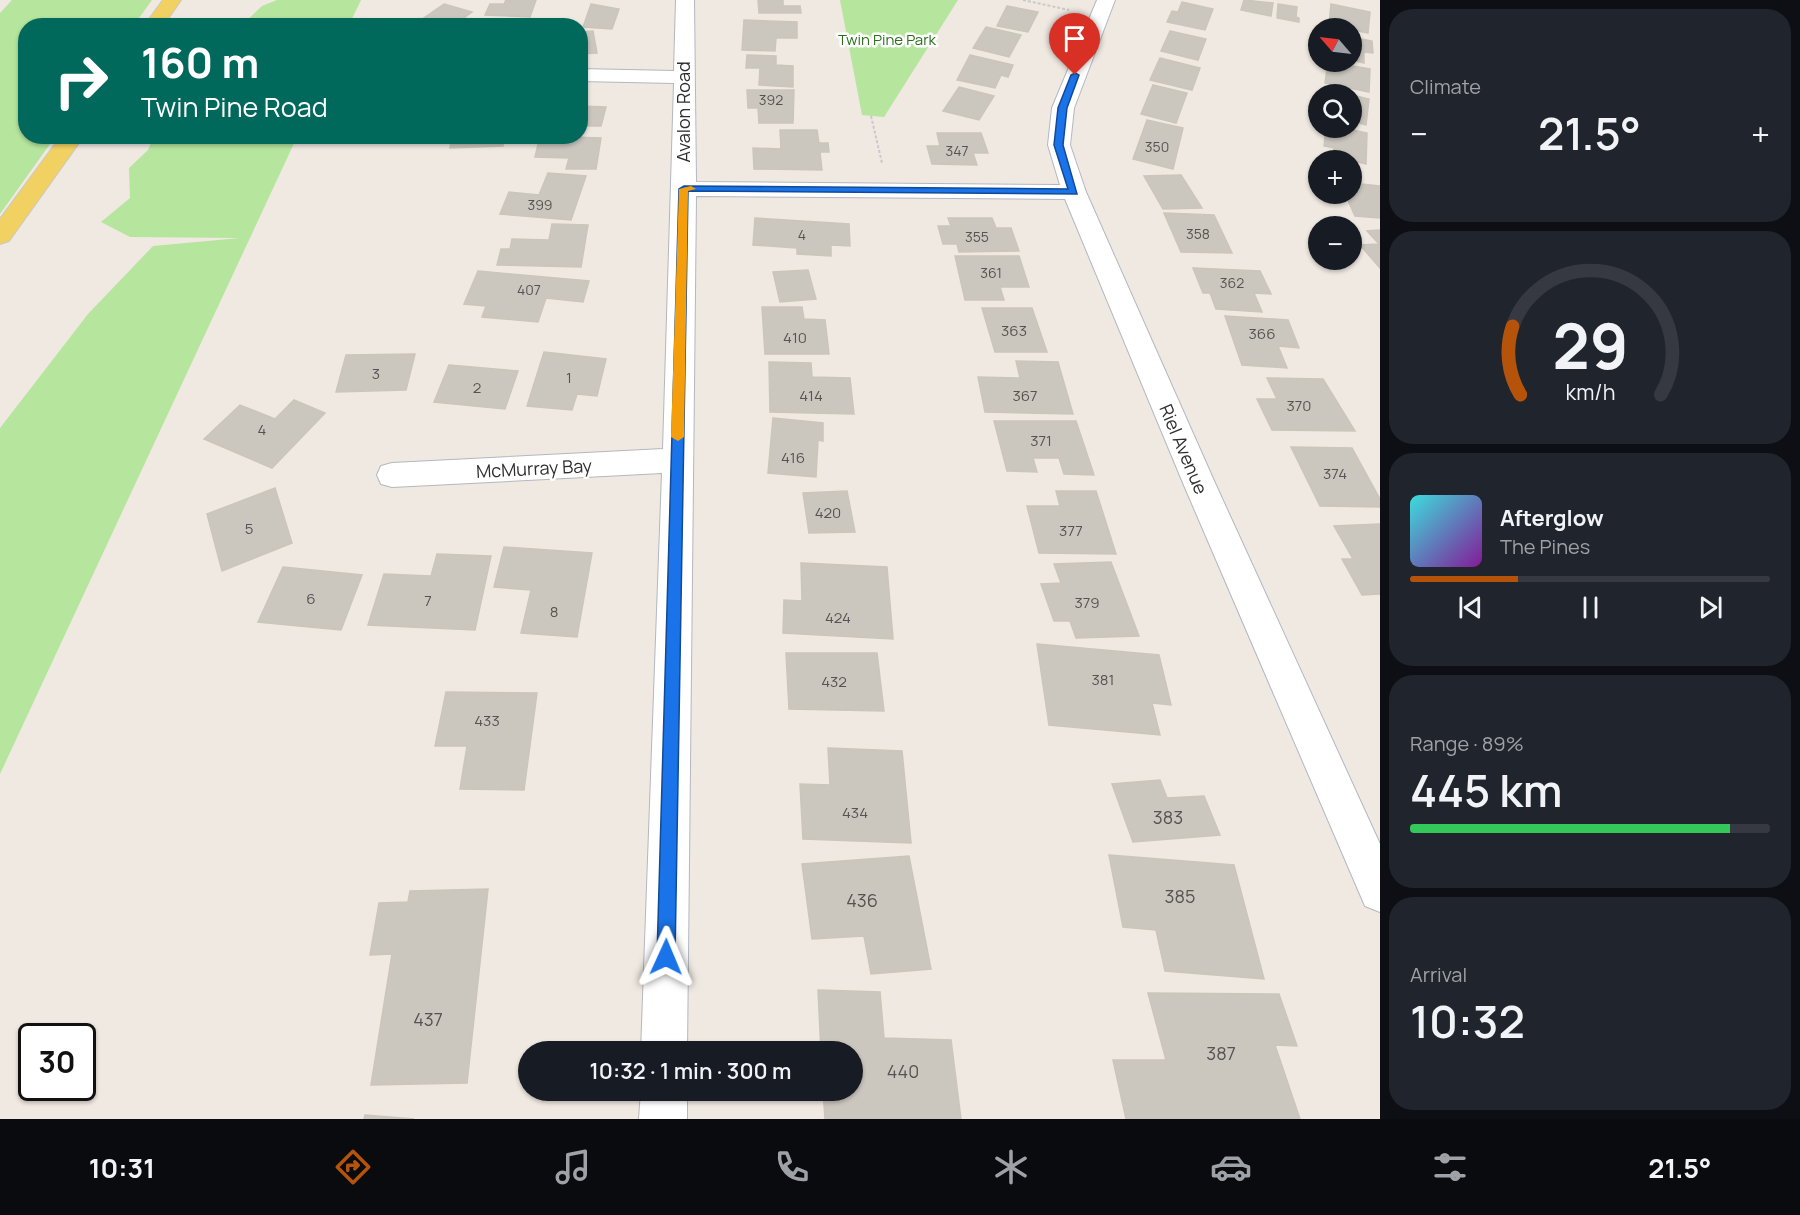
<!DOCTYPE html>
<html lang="en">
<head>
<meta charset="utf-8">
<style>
  body { margin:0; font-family:Manrope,sans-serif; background:#20242c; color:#f1f3f6; height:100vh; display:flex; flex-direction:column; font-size:22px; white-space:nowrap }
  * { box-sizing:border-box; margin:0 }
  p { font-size:20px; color:#9ea1a6 }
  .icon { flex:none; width:33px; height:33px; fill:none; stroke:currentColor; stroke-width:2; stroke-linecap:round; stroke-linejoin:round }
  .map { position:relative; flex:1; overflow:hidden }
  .details { display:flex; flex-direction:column; gap:9px; padding:9px; background:#0d0f14; width:420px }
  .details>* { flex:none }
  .guide { position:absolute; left:18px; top:18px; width:570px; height:126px; border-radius:24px; box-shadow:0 2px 4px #0004; background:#00695c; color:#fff; overflow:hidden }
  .needle { width:39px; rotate:298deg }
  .controls { position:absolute; left:1308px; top:18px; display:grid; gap:12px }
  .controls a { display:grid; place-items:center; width:54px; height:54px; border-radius:50%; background:#171b24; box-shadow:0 2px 4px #0004; font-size:30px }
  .speed { position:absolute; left:18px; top:1023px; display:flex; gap:12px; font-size:30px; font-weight:700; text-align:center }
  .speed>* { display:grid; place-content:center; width:78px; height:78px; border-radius:50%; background:#171b24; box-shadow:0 2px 4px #0004; line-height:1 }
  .speed .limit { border:3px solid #111; border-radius:9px; background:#fff; color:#111 }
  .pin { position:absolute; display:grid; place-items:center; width:51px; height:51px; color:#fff; margin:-62px -26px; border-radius:50% 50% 50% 0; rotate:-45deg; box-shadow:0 0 6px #0007 }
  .pin .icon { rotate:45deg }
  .me { position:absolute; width:66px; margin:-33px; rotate:1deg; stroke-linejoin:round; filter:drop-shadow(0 0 4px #0008) }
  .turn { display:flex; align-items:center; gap:21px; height:126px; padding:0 24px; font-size:27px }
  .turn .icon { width:78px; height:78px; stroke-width:2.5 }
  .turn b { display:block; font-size:42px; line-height:51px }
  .big { font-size:45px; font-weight:600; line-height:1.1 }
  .details .card { flex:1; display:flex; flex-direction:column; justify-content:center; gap:9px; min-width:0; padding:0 21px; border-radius:24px; background:#20242c }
  .details .dial { align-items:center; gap:0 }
  .dial svg { height:156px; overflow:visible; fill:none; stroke:#363941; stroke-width:7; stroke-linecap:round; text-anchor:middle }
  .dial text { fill:#f1f3f6; stroke:none }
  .song { display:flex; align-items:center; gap:18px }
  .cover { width:72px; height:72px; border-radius:9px; background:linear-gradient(135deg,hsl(180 70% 55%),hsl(290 70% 35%)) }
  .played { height:6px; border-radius:3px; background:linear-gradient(90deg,#b45309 30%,#363941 30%) }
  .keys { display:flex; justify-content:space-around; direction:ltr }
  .heat { display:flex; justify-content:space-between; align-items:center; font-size:33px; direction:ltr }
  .charge { height:9px; border-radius:4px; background:linear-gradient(90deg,#34c759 89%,#363941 0) }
  .trip { position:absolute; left:518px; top:1041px; width:345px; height:60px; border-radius:30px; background:#171b24; box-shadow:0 2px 4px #0004; font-weight:600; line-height:60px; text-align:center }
  .menu { display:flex; height:96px; justify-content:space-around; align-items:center; background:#090b0e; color:#9ea1a6 }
  .menu .icon { width:42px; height:42px }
  .menu .active { color:#b45309 }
  .menu b { font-size:27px; color:#f1f3f6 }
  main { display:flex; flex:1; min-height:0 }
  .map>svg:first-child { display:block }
  .green { fill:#b6e59e }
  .building { fill:#cbc7bf; stroke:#cbc5ba; stroke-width:1.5 }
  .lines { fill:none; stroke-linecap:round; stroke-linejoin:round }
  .minor-casing { stroke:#b4b7c1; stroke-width:2 }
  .primary-casing { stroke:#c9c9c9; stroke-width:2 }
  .path { stroke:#c9c9c9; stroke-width:2; stroke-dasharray:3 2; stroke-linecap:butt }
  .minor { fill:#fff; fill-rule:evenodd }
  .primary { fill:#f2d163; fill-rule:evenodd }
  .route { fill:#1a73e8; stroke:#114b97; stroke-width:1.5 }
  .slow { fill:#f59e0b }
  .labels { text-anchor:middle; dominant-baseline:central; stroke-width:5; stroke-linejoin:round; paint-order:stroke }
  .far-number-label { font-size:14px; fill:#555452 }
  .far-park-label { font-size:15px; fill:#2c6e1b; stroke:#fff }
  .number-label { font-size:15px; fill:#555452 }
  .street-label { font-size:18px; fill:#2e2e2e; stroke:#fff }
  .near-number-label { font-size:18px; fill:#555452 }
</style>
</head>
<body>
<main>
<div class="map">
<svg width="1380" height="1119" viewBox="0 0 1380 1119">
  <rect width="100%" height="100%" fill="#efe9e1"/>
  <!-- green -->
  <g class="green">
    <polygon points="12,0 152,0 134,25 26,26 26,136 55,137 0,214 0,13"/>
    <polygon points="277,0 361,0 349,25 242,25 262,6"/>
    <polygon points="840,0 958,0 884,117 862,115"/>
    <polygon points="154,136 297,137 0,774 0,428 88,314 153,246 240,238 130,237 101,222 130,198 129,168 148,150"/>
  </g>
  <!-- building -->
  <g class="building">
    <polygon points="506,0 536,0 530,17 485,15 490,4 504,4"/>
    <polygon points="758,0 783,0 783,6 800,6 801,13 759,13"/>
    <polygon points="1244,0 1273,3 1271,16 1241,10"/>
    <polygon points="1182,2 1213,9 1205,30 1167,22 1172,11 1178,12"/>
    <polygon points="444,4 472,12 453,26 415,24"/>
    <polygon points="591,4 619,9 612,29 583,27"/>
    <polygon points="1278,4 1297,7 1296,17 1299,18 1299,22 1277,18"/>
    <polygon points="1331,4 1370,12 1368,33 1329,25"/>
    <polygon points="1007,6 1038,12 1028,32 997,26"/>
    <polygon points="744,20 797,22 797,38 776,38 775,51 742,50"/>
    <polygon points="986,27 1021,35 1009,57 973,48"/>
    <polygon points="593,31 597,53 580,54 580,32"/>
    <polygon points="1170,31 1206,39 1198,60 1161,51"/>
    <polygon points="1352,37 1372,41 1373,53 1364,52 1364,63 1352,60"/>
    <polygon points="747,55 776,56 776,65 793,66 793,87 759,85 760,68 746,68"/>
    <polygon points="970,55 1013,65 1008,77 1001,75 995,88 957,80"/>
    <polygon points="1160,58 1200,68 1192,90 1150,80"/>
    <polygon points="1328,62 1370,69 1369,92 1325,83"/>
    <polygon points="1153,85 1187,93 1176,123 1141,114"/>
    <polygon points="959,87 994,96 979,120 943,111"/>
    <polygon points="747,90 794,90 793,123 759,123 758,108 748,108"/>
    <polygon points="1352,95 1369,99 1366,125 1352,121"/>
    <polygon points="580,106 606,107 601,126 580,126"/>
    <polygon points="1147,120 1183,128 1173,169 1133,159"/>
    <polygon points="1326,128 1344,128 1367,133 1366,164 1333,156 1334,148 1324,146"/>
    <polygon points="780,130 817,130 819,143 828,143 829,152 820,152 822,170 754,169 753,148 781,149"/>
    <polygon points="937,133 981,133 988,153 973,153 977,165 932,164 927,146 940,146"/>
    <polygon points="452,136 504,136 503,146 450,148"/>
    <polygon points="540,136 601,138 596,169 566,169 569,158 535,157"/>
    <polygon points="548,173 586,176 571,220 500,214 509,192 539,195"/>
    <polygon points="1181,175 1202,208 1163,209 1144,176"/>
    <polygon points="1352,183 1380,186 1380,218 1355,216 1346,196 1326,194 1352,194"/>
    <polygon points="1164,213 1214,215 1232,253 1181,252"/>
    <polygon points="755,218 849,224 850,246 831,245 831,256 797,254 797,248 753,245"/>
    <polygon points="948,218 992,218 996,228 1011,228 1019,251 959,252 957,244 943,244 938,226 951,226"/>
    <polygon points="552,224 588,225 581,267 497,265 501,249 510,249 512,239 549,240"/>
    <polygon points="1380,230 1380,268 1360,245 1379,244 1367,231"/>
    <polygon points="955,256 1019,256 1029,287 1000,287 1004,300 965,300"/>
    <polygon points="1193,268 1260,271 1271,294 1254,293 1262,312 1216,309 1210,293 1203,293"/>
    <polygon points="808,270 816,299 780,302 773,272"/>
    <polygon points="478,271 589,281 583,302 546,298 538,322 482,317 486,306 464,304"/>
    <polygon points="762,307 802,307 804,319 825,320 829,354 765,354"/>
    <polygon points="982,308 1032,308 1047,352 995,352"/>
    <polygon points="1225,316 1288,320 1299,348 1278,346 1287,368 1242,365"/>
    <polygon points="544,352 606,359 597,396 577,394 572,410 527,406"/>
    <polygon points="415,354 406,390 336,392 346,355"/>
    <polygon points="1016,361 1058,362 1073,414 985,412 978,377 1020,378"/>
    <polygon points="769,362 811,363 812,377 850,378 854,414 770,412"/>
    <polygon points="449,365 518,371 505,409 434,402"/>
    <polygon points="1267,378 1323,379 1355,431 1272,430 1257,399 1277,399"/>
    <polygon points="294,400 325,413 272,468 204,439 240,405 275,419"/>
    <polygon points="773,418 823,423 823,441 818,440 816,477 768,473"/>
    <polygon points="994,421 1076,421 1094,475 1064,474 1059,458 1033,458 1037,472 1007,471"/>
    <polygon points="1291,447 1352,448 1380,499 1380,507 1320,506"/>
    <polygon points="275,488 292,543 222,571 207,514"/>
    <polygon points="847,491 855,532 809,533 803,493"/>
    <polygon points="1056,491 1096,491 1116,554 1039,553 1027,506 1060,506"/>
    <polygon points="1380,524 1380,594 1362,595 1342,559 1353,559 1334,526"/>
    <polygon points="504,547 592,553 577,637 521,633 531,590 494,587"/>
    <polygon points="437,554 491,556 475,630 368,625 384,574 431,576"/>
    <polygon points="1111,562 1139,636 1076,638 1070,621 1054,621 1041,584 1061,583 1054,564"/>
    <polygon points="801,563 887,567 893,639 783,633 784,600 802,601"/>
    <polygon points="283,567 362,575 341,630 258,622"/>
    <polygon points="1037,644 1159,655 1171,705 1152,703 1160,735 1049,725"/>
    <polygon points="786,653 877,653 884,711 789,709"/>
    <polygon points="446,692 537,693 524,790 460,789 467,746 435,746"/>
    <polygon points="828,748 902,751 911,843 803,839 800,784 830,785"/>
    <polygon points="1160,780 1167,798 1204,796 1220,835 1133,842 1112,784"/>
    <polygon points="1109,855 1234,865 1264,979 1165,971 1156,930 1123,927"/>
    <polygon points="909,856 931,969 871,974 864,936 812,939 802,864"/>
    <polygon points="488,889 467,1083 371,1085 392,954 370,955 379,903 408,902 410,891"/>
    <polygon points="818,990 880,992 884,1038 951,1040 961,1119 825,1119 823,1090 852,1090 852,1052 821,1052"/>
    <polygon points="1148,993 1279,994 1297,1046 1275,1045 1300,1119 1126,1119 1113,1060 1166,1060"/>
    <polygon points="365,1115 414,1119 364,1119"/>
  </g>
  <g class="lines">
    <!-- minor casing -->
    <g class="minor-casing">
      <g id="minor">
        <polygon points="676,0 694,0 696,182 1060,185 1048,145 1052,108 1097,0 1115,0 1074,108 1070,145 1086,192 1215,483 1380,844 1380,912 1365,906 1183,483 1065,199 696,196 687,1052 641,1052 662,473 392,487 381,484 377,475 381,466 392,463 663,449 674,83 580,81 580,69 674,71"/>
        <polygon points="641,1090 687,1090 687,1119 639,1119"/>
      </g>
    </g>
    <!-- primary casing -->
    <g class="primary-casing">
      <g id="primary">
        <polygon points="163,0 181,0 163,26 144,26"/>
        <polygon points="61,136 84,136 9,241 0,244 0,219"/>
      </g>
    </g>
    <!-- path -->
    <g class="path">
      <polyline points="1023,0 1069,10"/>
      <polyline points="871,116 882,163"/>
    </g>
    <!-- minor -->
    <use href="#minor" class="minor"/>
    <!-- primary -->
    <use href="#primary" class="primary"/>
  </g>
  <!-- route -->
  <polygon class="route" points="1075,73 1079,75 1067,108 1063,145 1077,194 688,191 675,957 673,963 666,966 660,963 657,957 679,189 684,186 1068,189 1054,145 1058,108 1071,75"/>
  <!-- slow -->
  <polygon class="slow" points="691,186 696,189 688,191 684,437 678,441 671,437 679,189"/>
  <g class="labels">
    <!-- far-number labels -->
    <g class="far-number-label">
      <text x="771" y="99">392</text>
      <text x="1157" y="146">350</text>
      <text x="957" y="150">347</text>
      <text x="540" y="204">399</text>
      <text x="1198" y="233">358</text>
      <text x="802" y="234">4</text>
      <text x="977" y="236">355</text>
      <text x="991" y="272">361</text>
      <text x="1232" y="282">362</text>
      <text x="529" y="289">407</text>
    </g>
    <!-- far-park labels -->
    <g class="far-park-label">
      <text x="887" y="39">Twin Pine Park</text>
    </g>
    <!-- number labels -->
    <g class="number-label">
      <text x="1014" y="330">363</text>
      <text x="1262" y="333">366</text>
      <text x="795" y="337">410</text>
      <text x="376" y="373">3</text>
      <text x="569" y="377">1</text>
      <text x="477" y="387">2</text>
      <text x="811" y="395">414</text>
      <text x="1025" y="395">367</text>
      <text x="1299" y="405">370</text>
      <text x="262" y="429">4</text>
      <text x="1041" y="440">371</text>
      <text x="793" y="457">416</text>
      <text x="1335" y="473">374</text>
      <text x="828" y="512">420</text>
      <text x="249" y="528">5</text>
      <text x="1071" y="530">377</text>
      <text x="311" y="598">6</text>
      <text x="428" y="600">7</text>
      <text x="1087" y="602">379</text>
      <text x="554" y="611">8</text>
      <text x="838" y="617">424</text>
      <text x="1103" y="679">381</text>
      <text x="834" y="681">432</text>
      <text x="487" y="720">433</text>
      <text x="855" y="812">434</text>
    </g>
    <!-- street labels -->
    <g class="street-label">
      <text transform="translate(683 112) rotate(-90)">Avalon Road</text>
      <text transform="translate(1184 449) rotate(67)">Riel Avenue</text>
      <text transform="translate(534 468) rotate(-3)">McMurray Bay</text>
    </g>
    <!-- near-number labels -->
    <g class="near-number-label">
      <text x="1168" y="817">383</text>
      <text x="1180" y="896">385</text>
      <text x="862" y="900">436</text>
      <text x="428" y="1019">437</text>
      <text x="1221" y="1053">387</text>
      <text x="903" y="1071">440</text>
    </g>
  </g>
</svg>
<div class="controls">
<a><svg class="needle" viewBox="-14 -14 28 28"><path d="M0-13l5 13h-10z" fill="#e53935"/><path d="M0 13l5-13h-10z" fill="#9ea1a6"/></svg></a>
<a><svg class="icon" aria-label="search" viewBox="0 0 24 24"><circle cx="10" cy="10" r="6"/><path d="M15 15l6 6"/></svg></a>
<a>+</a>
<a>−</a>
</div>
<div class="speed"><div class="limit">30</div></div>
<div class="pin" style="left:1075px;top:75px;background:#d93025"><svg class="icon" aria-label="arrive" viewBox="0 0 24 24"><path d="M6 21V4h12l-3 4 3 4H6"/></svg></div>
<svg class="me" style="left:666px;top:957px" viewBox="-20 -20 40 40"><path d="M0-17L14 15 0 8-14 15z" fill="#1a73e8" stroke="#fff" stroke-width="4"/></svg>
<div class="trip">10:32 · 1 min · 300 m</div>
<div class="guide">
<div class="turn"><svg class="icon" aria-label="right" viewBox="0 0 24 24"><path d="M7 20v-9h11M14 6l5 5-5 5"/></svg><div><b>160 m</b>Twin Pine Road</div></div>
</div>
</div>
<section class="details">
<div class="card"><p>Climate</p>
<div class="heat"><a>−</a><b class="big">21.5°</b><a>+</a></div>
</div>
<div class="card dial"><svg viewBox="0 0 100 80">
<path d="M14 69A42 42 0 1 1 86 69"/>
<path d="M14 69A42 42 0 0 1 10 34" stroke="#b45309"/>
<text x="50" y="56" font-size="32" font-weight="700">29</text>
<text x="50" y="72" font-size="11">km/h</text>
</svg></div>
<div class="card">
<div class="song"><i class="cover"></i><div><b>Afterglow</b><p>The Pines</p></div></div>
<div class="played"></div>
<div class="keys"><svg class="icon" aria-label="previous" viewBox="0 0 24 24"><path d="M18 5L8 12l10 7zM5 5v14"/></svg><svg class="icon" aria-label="pause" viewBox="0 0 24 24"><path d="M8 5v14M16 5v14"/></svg><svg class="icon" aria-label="next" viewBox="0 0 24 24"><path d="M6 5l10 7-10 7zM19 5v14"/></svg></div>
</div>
<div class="card"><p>Range · 89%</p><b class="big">445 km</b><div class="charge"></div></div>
<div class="card"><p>Arrival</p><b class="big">10:32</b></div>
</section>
</main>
<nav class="menu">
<b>10:31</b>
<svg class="icon active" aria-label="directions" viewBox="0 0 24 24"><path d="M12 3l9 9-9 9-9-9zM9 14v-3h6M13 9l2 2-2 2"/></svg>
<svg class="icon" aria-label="music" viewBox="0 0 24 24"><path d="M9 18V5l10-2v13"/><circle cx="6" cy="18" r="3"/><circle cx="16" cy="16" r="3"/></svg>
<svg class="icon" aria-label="phone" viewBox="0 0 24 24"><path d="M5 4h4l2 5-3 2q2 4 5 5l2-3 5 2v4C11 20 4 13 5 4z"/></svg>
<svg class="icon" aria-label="climate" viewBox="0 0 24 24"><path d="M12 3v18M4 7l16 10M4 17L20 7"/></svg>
<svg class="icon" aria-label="car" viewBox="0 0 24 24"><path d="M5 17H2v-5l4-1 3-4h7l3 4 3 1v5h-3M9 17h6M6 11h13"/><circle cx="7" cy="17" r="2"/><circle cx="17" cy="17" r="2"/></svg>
<svg class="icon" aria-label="filters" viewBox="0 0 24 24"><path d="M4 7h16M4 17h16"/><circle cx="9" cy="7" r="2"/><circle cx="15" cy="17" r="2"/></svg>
<b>21.5°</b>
</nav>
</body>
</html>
